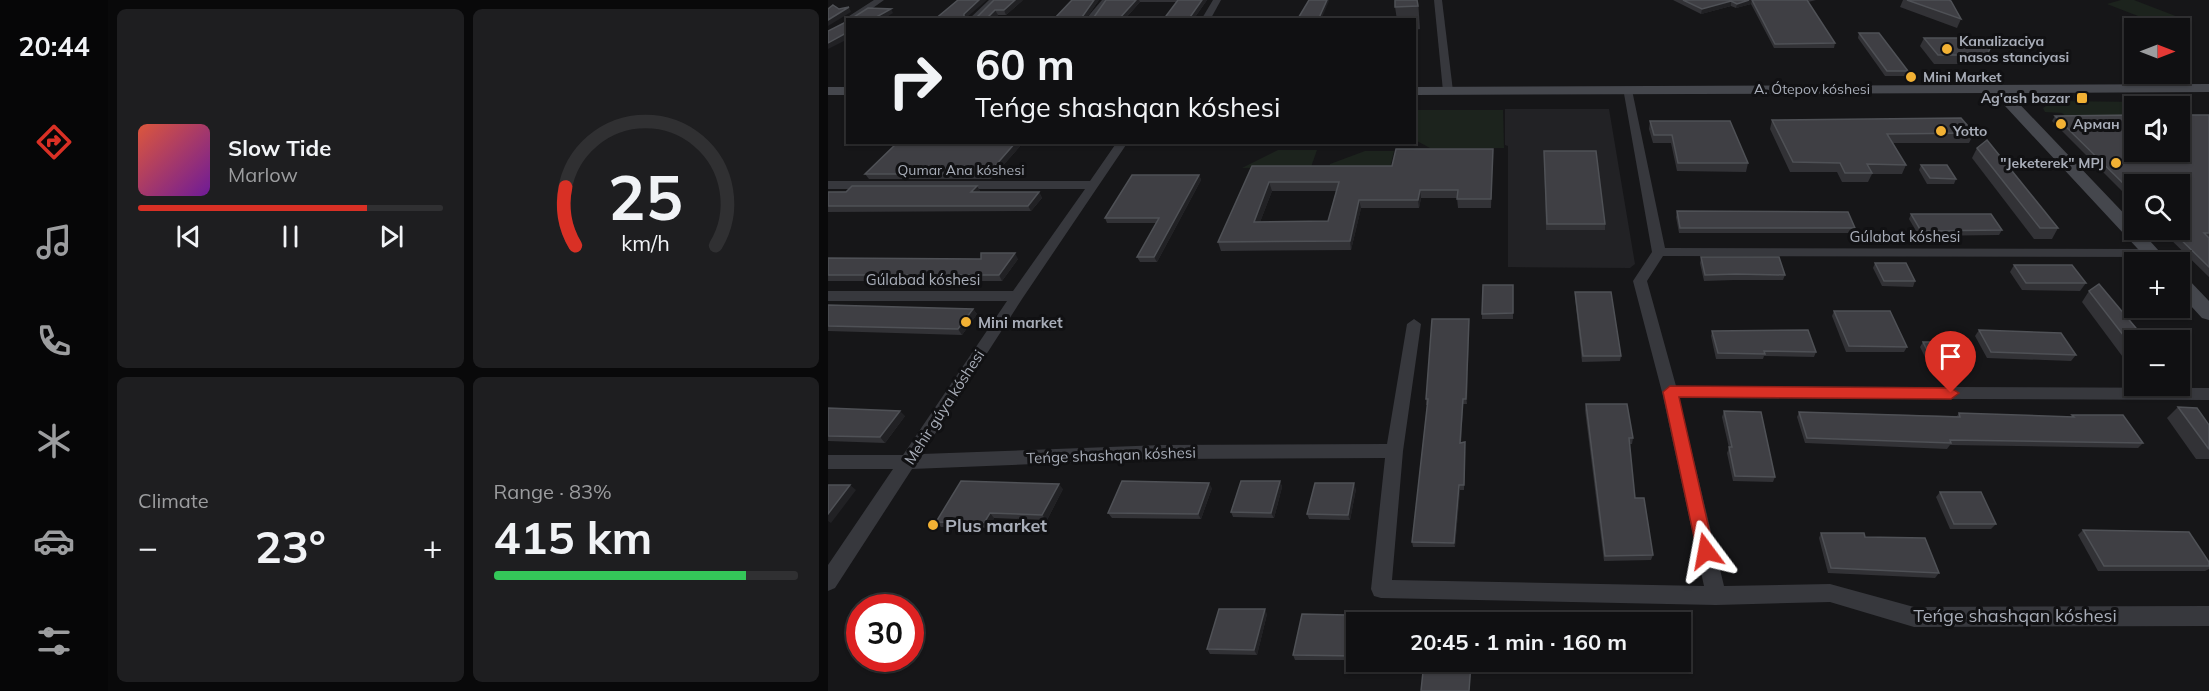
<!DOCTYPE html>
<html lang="en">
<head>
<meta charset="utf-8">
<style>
  body { margin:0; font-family:Mulish,sans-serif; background:#1e1e20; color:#f1f3f6; height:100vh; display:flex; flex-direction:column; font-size:22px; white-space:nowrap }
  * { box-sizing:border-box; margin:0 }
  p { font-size:20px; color:#9c9d9f }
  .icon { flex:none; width:33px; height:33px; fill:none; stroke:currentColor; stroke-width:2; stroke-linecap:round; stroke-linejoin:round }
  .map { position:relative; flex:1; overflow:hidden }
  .details { display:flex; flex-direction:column; gap:9px; padding:9px; background:#09090a; width:720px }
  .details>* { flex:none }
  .top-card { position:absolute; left:18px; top:18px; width:570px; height:126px; border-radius:0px; box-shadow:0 2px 4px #0004,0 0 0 2px #303032; background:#101012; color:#f1f3f6; overflow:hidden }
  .needle { width:39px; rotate:90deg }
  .buttons { position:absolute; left:1296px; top:18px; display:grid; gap:12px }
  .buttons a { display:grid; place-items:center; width:66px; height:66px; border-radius:0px; background:#101012; box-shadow:0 2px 4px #0004,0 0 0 2px #303032; font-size:30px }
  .speed { position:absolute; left:18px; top:594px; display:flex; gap:12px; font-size:30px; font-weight:700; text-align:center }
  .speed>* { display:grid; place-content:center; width:78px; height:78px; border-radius:50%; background:#101012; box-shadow:0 2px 4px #0004,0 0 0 2px #303032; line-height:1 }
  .speed .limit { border:9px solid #d22; background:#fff; color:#111 }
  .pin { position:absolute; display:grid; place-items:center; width:51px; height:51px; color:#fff; margin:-62px -26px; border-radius:50% 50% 50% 0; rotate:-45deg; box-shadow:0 0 6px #0007 }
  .pin .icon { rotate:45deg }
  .me { position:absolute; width:66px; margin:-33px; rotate:347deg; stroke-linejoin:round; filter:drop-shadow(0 0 4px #0008) }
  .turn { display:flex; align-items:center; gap:21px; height:126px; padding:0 30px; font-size:27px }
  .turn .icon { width:78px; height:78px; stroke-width:2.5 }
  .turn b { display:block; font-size:42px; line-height:51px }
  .big { font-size:45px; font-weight:700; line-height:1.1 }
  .details .card { flex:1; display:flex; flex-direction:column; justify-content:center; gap:9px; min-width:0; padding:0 21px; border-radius:9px; background:#1e1e20 }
  .details .dial { align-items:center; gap:0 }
  .dial svg { height:156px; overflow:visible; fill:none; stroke:#303032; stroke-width:7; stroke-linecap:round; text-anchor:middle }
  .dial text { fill:#f1f3f6; stroke:none }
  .song { display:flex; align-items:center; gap:18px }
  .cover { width:72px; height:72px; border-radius:9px; background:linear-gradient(135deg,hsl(10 70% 55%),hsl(280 70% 35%)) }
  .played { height:6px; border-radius:3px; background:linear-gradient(90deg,#d93025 75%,#303032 75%) }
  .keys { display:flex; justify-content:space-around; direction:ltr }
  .heat { display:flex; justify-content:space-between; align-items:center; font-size:33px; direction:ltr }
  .charge { height:9px; border-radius:4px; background:linear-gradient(90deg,#34c759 83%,#303032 0) }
  .details .tiles { flex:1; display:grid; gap:9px; grid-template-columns:repeat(2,1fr) }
  .trip { position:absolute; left:518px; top:612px; width:345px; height:60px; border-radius:0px; background:#101012; box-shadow:0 2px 4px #0004,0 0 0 2px #303032; font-weight:700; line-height:60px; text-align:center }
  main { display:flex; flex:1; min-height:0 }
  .menu { display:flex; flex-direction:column; width:108px; justify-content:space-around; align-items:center; background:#060607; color:#9c9d9f }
  .menu .icon { width:42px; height:42px }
  .menu .current { color:#d93025 }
  .menu b { font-size:27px; color:#f1f3f6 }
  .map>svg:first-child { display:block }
  .built { fill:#222225 }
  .green { fill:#1c231d }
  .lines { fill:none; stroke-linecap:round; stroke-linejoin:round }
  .street { fill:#37383d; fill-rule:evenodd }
  .secondary { fill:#45474d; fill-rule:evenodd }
  .wall { fill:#323236; fill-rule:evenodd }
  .shaded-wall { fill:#212124 }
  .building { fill:#3f3f44; stroke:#4f5156; stroke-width:1.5; fill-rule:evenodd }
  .route { fill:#d93025; stroke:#8d1f18; stroke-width:1.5 }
  .poi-dot { fill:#f2b134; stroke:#111113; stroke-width:2 }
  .labels { text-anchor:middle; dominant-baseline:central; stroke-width:6; stroke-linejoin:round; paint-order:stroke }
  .far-poi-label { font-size:14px; font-weight:bold; fill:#a8adb8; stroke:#111113; text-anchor:start }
  .far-street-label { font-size:14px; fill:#a8adb8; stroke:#111113 }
  .street-label { font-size:15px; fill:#a8adb8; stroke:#111113 }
  .poi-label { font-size:15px; font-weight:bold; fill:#a8adb8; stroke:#111113; text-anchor:start }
  .near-poi-label { font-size:18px; font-weight:bold; fill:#a8adb8; stroke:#111113; text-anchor:start }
  .near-street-label { font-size:18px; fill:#a8adb8; stroke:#111113 }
</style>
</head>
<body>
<main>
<nav class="menu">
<b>20:44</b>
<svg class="icon current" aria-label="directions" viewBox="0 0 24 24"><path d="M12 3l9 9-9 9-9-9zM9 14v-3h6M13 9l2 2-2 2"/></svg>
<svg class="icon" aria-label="music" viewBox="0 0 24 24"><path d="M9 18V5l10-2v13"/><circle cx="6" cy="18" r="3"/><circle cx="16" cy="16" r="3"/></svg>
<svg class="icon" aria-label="phone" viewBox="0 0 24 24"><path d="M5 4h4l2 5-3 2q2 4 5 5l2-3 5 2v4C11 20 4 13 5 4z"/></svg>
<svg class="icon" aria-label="climate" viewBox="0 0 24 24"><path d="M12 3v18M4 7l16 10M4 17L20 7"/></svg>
<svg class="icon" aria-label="car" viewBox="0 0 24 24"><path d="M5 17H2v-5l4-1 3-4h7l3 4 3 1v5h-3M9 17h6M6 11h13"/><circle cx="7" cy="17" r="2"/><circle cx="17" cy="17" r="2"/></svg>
<svg class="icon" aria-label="filters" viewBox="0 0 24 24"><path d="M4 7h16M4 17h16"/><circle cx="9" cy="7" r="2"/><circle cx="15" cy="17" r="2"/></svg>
</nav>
<section class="details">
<div class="tiles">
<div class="card">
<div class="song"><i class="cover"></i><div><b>Slow Tide</b><p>Marlow</p></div></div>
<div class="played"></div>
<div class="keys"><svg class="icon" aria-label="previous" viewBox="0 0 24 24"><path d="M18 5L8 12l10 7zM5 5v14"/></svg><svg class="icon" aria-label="pause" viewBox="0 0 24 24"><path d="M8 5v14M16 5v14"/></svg><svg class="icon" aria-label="next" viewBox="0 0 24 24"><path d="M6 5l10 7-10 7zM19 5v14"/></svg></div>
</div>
<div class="card dial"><svg viewBox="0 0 100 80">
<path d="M14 69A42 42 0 1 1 86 69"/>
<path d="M14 69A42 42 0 0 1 9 39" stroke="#d93025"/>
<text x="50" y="56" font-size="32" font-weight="700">25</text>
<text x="50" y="72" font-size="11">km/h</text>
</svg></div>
<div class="card"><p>Climate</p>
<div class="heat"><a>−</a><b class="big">23°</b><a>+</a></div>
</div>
<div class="card"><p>Range · 83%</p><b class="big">415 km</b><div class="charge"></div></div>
</div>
</section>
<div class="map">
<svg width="1381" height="691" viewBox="0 0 1381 691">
  <rect width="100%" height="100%" fill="#161618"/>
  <!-- built -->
  <polygon class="built" points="677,109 781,109 807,264 802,268 680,267 680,146 677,145"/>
  <!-- green -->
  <g class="green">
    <polygon points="1293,0 1306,0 1363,22 1341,28 1279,4"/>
    <polygon points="1226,101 1317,102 1322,106 1306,106 1306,118 1241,119 1234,113 1217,112 1215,108"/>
    <polygon points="587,110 675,110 676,148 602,148 587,140"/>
    <polygon points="450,150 489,150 483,167 414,168"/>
    <polygon points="537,151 566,151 562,168 501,168 502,164"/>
  </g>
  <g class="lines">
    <!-- street -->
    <g class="street">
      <polygon points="46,0 56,0 28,20 20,20 18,22 18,18"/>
      <polygon points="161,0 170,0 150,20 140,20"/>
      <polygon points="274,0 283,0 266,20 257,20"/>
      <polygon points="385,0 393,0 382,20 373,20"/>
      <polygon points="606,0 614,0 625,91 620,94 615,91"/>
      <polygon points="795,88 804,90 837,248 1323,249 1330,253 1323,257 835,256 819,281 848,386 1381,388 1381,400 851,398 896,586 1002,584 1086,607 1381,606 1381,626 1086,627 1002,602 888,605 553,598 546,596 543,589 557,458 334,459 84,469 7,588 0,591 0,565 65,469 0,469 0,455 75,455 179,301 0,301 0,291 185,291 257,189 0,189 0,181 262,181 289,142 300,142 194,299 94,454 334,445 559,444 579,324 586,319 593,324 575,451 564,580 876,586 834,392 805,281 824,252"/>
    </g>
    <!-- secondary -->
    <g class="secondary">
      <polygon points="1381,84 1381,92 1181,93 1306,224 1306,230 1312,230 1341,262 1322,262 1165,93 586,95 586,87"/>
      <rect x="0" y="87" width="20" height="8"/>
      <polygon points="1352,277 1359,278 1381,301 1381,320 1374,318 1352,294"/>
    </g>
  </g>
  <!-- wall -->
  <g class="wall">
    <polygon points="195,0 178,15 170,15 164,20 140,17 149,17"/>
    <polygon points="271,0 259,17 266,17 278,0 379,0 365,20 335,20 348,2 312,2 296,20 225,20"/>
    <polygon points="590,0 592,29 586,30 586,20 569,20 567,7"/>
    <polygon points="845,0 988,0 980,2 1007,43 1006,48 946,48 923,4 908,8 903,6 873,14"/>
    <polygon points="1075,0 1121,0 1133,19 1129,28 1072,7"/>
    <polygon points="1031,33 1080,71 1078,76 1057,76 1030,38"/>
    <polygon points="1096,38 1167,38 1155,64 1106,64 1092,46"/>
    <polygon points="1381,115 1381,277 1333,230 1352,230 1306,184 1306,203 1224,121 1227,116"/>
    <polygon points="944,120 1146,133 1141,143 1065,143 1078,165 1074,174 1044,174 1040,182 1014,182 1009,172 962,172 942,129"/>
    <polygon points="822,121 920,163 918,172 849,171 843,143 825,143 821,129"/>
    <polygon points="193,145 163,179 41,179 37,174"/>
    <polygon points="1149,148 1230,228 1224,239 1206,239 1144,158"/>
    <path d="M 665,149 L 663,208 L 630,208 L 629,198 L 593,198 L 591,208 L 533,208 L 523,250 L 393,251 L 390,242 L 424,166 L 564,166 ZM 444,191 L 508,191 L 500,221 L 432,222 Z"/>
    <polygon points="716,151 777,224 777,230 718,230"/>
    <polygon points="1093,165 1128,179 1126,184 1099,184 1091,170"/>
    <polygon points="371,175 373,180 329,262 312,262 309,257 328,223 279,223 277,218"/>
    <polygon points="149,186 152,191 151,192 211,192 214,198 203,211 0,212 0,192"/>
    <polygon points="849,211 1027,228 1025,233 851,233 848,217"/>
    <polygon points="1083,214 1174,230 1171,235 1091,236 1081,219"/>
    <polygon points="873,257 957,275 955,280 906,280 876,281 872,263"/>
    <polygon points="0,258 153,259 190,259 174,281 0,281"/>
    <polygon points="1047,263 1087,281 1085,287 1054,286 1045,268"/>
    <polygon points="1186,265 1258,283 1252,291 1194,290 1182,272"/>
    <polygon points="685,285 685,319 654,319 654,314"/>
    <polygon points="1261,291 1306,340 1306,372 1254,302"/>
    <polygon points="747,292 793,356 792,361 754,362 747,298"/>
    <polygon points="0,305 145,309 149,314 134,335 0,331"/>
    <polygon points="1006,311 1079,347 1076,352 1018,352 1004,316"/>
    <polygon points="641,324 639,404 635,404 633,443 637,448 636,490 632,490 627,547 585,547 584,542 599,405 598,405 598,399"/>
    <polygon points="1151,330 1248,355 1243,361 1159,358 1147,336"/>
    <polygon points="884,331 988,352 986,357 936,356 935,359 888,359 883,336"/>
    <polygon points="1095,342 1141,364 1137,370 1103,369 1092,347"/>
    <polygon points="758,404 805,438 804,444 801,444 807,498 825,555 823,560 776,561 757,410"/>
    <polygon points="1350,407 1381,425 1381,459 1368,459 1339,418"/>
    <polygon points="0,408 77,416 57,443 0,441"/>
    <polygon points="896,411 947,477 945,482 905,481 899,453 901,448 894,417"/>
    <polygon points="971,412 1129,416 1131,413 1242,417 1244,415 1315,443 1310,448 1122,445 1119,449 977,443 969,417"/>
    <polygon points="452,481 454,487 446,518 405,517 403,512"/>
    <polygon points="384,488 373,519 284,518 280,513"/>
    <polygon points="235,489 219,520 166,518 161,528 113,527 108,522"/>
    <polygon points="528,489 522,520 481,519 479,514"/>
    <polygon points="1112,492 1168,524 1163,529 1122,529 1108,497"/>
    <polygon points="1255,530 1381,562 1381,569 1377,571 1270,571 1250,535"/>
    <polygon points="993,533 1037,537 1111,573 1107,578 1000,573 991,538"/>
    <polygon points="439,614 429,655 382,654 379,649"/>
    <polygon points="521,619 586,620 587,622 528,622 528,660 467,660 465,655"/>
    <polygon points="534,662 583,662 583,666 536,665"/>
  </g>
  <!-- shaded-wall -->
  <g class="shaded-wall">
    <polygon points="151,0 159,0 138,18 136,17 136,14"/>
    <polygon points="187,0 195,0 178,15 176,10"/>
    <polygon points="266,0 271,0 257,20 254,17"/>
    <polygon points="308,0 311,0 312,2 296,20 290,20"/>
    <polygon points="374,0 379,0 365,20 360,20"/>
    <polygon points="499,0 501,0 501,1 493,20 490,20"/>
    <polygon points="921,0 924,0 923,4 908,8 909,4"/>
    <polygon points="903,1 903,6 873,14 874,9"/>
    <polygon points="21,7 23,12 0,26 0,20"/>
    <polygon points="63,9 65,13 54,20 43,20"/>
    <polygon points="167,10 170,15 164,20 157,20"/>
    <polygon points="20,32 20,39 0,49 0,43"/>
    <polygon points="188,142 192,142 193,145 163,179 160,174"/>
    <polygon points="371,175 373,180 329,262 326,257"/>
    <polygon points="441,182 444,191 429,230 426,222"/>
    <polygon points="149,186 152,191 147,198 143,192"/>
    <polygon points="592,190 593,198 591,208 590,200"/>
    <polygon points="211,192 214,198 203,211 200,206"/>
    <polygon points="531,200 533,208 523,250 522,241"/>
    <polygon points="187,253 190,259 174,281 171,275"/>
    <polygon points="145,309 149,314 134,335 130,329"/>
    <polygon points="641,319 641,324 639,404 638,399"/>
    <polygon points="635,399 635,404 633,448 632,443"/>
    <polygon points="72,411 77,416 57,443 52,437"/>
    <polygon points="452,481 454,487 446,518 443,513"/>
    <polygon points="381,483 384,488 373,519 370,514"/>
    <polygon points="526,483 528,489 522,520 520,515"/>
    <polygon points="231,484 235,489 219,520 214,515"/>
    <polygon points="22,485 28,490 3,523 0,521 0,514"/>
    <polygon points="631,485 632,490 627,547 626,543"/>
    <polygon points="162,513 166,518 161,528 156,523"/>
    <polygon points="437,609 439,614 429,655 426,650"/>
  </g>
  <!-- building -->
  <g class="building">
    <polygon points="130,0 151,0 136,14 136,17 149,17 166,0 187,0 176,10 167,10 157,20 106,20"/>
    <polygon points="244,0 266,0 254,17 266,17 278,0 308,0 290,20 225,20"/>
    <polygon points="350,0 374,0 360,20 335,20"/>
    <polygon points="481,0 499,0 490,20 469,20"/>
    <polygon points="567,0 589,0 590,6 567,7"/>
    <polygon points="855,0 921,0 909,4 903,1 874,9"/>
    <polygon points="924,0 979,0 1007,43 947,44"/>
    <polygon points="1079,0 1121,0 1123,1 1133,19"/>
    <polygon points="5,5 11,9 21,7 0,20 0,9"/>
    <polygon points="40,8 63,9 43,20 20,20 20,32 0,43 0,31 18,22 19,18 26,17"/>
    <polygon points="428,17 457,17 457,20 426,20"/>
    <polygon points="1031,33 1051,33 1080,71 1059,71"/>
    <polygon points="1096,38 1167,38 1159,55 1110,55"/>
    <polygon points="1306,115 1306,152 1352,152 1352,115 1381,115 1381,233 1376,233 1381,238 1381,267 1343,230 1352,230 1352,184 1306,184 1306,194 1227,116"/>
    <polygon points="1133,118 1146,133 1059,134 1078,165 1039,164 1044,173 1017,173 1012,163 965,162 944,120"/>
    <polygon points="822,121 902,121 920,163 850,163 844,135 826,135"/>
    <polygon points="1159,140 1230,228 1212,228 1149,148"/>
    <polygon points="70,142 188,142 160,174 37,174"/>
    <path d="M 568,149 L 665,149 L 663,199 L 629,199 L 630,190 L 592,190 L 590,200 L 531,200 L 522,241 L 390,242 L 424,166 L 564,166 ZM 441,182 L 511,182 L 500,221 L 426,222 Z"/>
    <polygon points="716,151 768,151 777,224 719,224"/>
    <polygon points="1093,165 1119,165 1128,179 1102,178"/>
    <polygon points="304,175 371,175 326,257 309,257 331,218 277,218"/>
    <polygon points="24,186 149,186 143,192 211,192 200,206 0,206 0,192 18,192"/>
    <polygon points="849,211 1020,212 1027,228 852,228"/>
    <polygon points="1083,214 1163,214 1174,230 1093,231"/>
    <polygon points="153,253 187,253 171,275 0,275 0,258 153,259"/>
    <polygon points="873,257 951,257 957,275 908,274 877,275"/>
    <polygon points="1047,263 1078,263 1087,281 1056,281"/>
    <polygon points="1186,265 1244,265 1258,283 1198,283"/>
    <polygon points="1271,284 1318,340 1306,340 1306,349 1261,291"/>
    <polygon points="655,285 685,285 685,313 654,314"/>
    <polygon points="747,292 783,292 793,356 755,356"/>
    <polygon points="0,305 145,309 130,329 0,326"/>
    <polygon points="1006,311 1062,311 1079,347 1021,346"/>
    <polygon points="604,319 641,319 638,399 635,399 632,443 637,442 636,485 631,485 626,543 584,542 600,399 598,399"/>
    <polygon points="980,330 988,352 936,351 937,354 890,353 884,331"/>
    <polygon points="1151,330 1233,333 1248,355 1163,352"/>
    <polygon points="1095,342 1129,342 1141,364 1106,364"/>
    <polygon points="758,404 799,404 805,438 801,438 807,498 816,498 825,555 777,556"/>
    <polygon points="1350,407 1369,408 1381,425 1381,449 1380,448"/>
    <polygon points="0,408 72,411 52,437 0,436"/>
    <polygon points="896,411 933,412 947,477 907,476 901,447 904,447"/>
    <polygon points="971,412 1132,417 1131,413 1246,417 1244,415 1295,415 1315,443 1122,440 1123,443 979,438"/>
    <polygon points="133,481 231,484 214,515 162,513 156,523 108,522"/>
    <polygon points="294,481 381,483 370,514 280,513"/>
    <polygon points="413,481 452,481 443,513 403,512"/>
    <polygon points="487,483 526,483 520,515 479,514"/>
    <polygon points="0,485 22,485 0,514"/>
    <polygon points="1112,492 1153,492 1168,524 1126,524"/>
    <polygon points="1255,530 1361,532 1381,562 1381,566 1276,566"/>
    <polygon points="993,533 1036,533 1037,537 1097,538 1111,573 1003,568"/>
    <polygon points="391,609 437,609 426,650 379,649"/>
    <polygon points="474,614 519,615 518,619 586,620 586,622 528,622 528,656 465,655"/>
    <polygon points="596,662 643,663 641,691 593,691"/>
  </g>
  <!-- route -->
  <polygon class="route" points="842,386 1123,388 1131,393 1123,399 851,397 886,551 884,556 878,559 872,556 869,551 835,392"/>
  <!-- markers -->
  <g class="poi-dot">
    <circle cx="1119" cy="49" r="6"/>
    <circle cx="1083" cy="77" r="6"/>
    <rect x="1248" y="92" width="12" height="12" rx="3"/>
    <circle cx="1233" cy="124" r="6"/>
    <circle cx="1113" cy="131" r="6"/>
    <circle cx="1288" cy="163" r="6"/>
    <circle cx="138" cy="322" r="6"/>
    <circle cx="105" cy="525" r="6"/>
  </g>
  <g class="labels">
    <!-- far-poi labels -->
    <g class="far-poi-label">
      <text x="1131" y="41">Kanalizaciya<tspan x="1131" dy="16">nasos stanciyasi</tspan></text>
      <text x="1095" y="77">Mini Market</text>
      <text x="1242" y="98" text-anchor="end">Ag'ash bazar</text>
      <text x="1245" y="124">Арман</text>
      <text x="1125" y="131">Yotto</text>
      <text x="1276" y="163" text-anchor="end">"Jeketerek" MPJ</text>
    </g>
    <!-- far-street labels -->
    <g class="far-street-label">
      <text x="984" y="89">A. Ótepov kóshesi</text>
      <text x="133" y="170">Qumar Ana kóshesi</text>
    </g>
    <!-- street labels -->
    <g class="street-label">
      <text x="1077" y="236">Gúlabat kóshesi</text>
      <text x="95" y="279">Gúlabad kóshesi</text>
      <text transform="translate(116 407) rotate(-57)">Mehir gúyа kóshesi</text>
      <text transform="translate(283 455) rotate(-2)">Teńge shashqan kóshesi</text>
    </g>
    <!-- poi labels -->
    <g class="poi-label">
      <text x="150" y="322">Mini market</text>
    </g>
    <!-- near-poi labels -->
    <g class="near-poi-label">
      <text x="117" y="525">Plus market</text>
    </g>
    <!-- near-street labels -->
    <g class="near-street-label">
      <text x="1187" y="615">Teńge shashqan kóshesi</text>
    </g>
  </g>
</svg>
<div class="buttons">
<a><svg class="needle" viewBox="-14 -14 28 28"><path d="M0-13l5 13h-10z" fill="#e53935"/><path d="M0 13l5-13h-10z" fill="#9c9d9f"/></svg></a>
<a><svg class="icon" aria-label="sound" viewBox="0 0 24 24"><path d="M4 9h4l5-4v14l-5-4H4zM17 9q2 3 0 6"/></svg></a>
<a><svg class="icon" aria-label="search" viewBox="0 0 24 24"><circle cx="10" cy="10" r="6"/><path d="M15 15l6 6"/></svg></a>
<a>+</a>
<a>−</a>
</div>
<div class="speed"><div class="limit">30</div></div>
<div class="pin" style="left:1123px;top:393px;background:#d93025"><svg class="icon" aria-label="arrive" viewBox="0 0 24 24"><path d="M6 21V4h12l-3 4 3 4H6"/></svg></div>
<svg class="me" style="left:878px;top:551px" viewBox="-20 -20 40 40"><path d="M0-17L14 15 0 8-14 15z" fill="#d93025" stroke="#fff" stroke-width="4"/></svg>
<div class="trip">20:45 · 1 min · 160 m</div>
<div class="top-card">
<div class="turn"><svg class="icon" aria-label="right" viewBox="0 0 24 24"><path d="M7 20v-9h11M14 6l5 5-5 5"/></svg><div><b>60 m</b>Teńge shashqan kóshesi</div></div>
</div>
</div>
</main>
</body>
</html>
